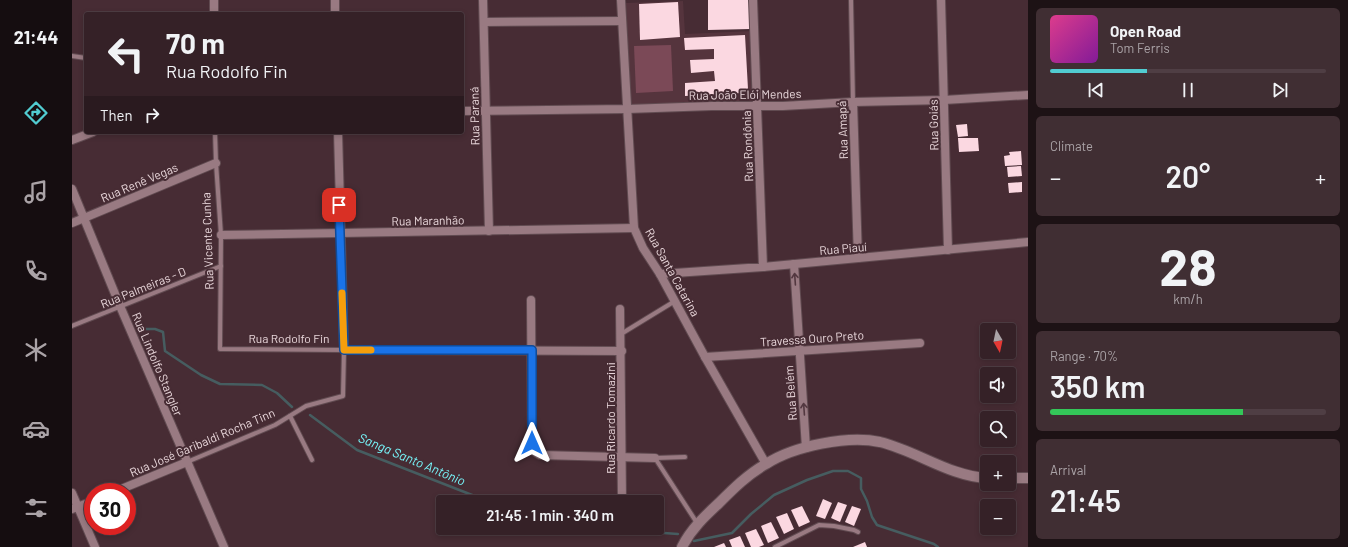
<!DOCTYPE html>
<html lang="en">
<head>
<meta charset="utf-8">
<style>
  body { margin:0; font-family:Barlow,sans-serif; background:#402e33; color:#f1f3f6; height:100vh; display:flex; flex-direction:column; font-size:15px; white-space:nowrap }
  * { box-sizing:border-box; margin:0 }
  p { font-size:13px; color:#aaa3a7 }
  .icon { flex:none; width:22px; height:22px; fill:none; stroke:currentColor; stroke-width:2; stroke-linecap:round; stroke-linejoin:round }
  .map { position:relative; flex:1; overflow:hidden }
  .sheet { display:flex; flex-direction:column; gap:8px; padding:8px; background:#1d1215; width:320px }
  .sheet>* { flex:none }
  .guide { position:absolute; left:12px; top:12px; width:380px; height:122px; border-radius:4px; box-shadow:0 2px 6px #0003,0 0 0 1px #4f3e44; background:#352127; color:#f1f3f6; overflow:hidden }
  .needle { width:26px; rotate:171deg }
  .buttons { position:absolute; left:908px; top:323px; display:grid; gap:8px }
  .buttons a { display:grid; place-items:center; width:36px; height:36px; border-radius:4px; background:#352127; box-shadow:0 2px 6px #0003,0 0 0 1px #4f3e44; font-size:20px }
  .speed { position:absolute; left:12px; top:483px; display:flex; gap:8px; font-size:20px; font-weight:700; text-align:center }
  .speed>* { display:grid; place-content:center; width:52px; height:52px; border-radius:50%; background:#352127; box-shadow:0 2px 6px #0003,0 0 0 1px #4f3e44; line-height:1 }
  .speed .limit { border:6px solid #d22; background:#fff; color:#111 }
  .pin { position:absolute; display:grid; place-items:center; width:34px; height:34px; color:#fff; margin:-17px; border-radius:8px; box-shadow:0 2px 6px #0006 }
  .me { position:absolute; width:44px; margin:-22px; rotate:0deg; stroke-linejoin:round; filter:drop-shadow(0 0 3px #0008) }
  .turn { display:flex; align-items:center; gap:14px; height:84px; padding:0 16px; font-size:18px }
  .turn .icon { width:52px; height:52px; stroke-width:2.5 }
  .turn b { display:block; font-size:28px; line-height:34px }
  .then { display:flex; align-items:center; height:38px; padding:0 16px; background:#0003; gap:8px; font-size:15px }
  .big { font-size:30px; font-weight:600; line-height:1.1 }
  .sheet .card { flex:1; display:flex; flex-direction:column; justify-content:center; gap:6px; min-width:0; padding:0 14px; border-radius:6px; background:#402e33 }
  .sheet .dial { align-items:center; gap:0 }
  .dial b { font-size:52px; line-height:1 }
  .song { display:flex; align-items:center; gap:12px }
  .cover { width:48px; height:48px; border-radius:6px; background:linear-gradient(135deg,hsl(330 70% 55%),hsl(290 70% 35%)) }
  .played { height:4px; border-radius:2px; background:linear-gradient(90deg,#51ccd1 35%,#4f3e44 35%) }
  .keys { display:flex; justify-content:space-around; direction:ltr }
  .heat { display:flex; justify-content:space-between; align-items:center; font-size:22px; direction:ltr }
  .charge { height:6px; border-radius:3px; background:linear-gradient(90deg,#34c759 70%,#4f3e44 0) }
  .trip { position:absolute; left:364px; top:495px; width:228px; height:40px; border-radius:4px; background:#352127; box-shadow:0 2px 6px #0003,0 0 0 1px #4f3e44; font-weight:600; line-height:40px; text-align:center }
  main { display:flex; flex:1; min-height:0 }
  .menu { display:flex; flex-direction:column; width:72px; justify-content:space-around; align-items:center; background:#150d10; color:#aaa3a7 }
  .menu .icon { width:28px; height:28px }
  .menu .selected { color:#51ccd1 }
  .menu b { font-size:18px; color:#f1f3f6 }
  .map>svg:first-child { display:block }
  .built { fill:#55343d }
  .green { fill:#7b4957 }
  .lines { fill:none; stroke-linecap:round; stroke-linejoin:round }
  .stream { stroke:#465d60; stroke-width:2.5 }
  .building { fill:#fbd8e1 }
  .service-casing { stroke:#614b51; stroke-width:6 }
  .minor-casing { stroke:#614b51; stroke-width:10 }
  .tertiary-casing { stroke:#614b51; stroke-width:12 }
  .service { stroke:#997a82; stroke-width:4 }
  .minor { stroke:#997a82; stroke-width:8 }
  .tertiary { stroke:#997a82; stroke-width:10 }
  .oneway { stroke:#533840 }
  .route-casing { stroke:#114b97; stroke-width:10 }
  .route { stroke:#1a73e8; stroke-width:7 }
  .slow { stroke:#f59e0b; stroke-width:7 }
  .labels { text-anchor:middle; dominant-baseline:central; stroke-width:4; stroke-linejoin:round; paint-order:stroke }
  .street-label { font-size:12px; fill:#e9d7db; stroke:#472c34 }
  .water-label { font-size:13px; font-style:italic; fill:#77f7fc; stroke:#472c34 }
</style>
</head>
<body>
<main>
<nav class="menu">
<b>21:44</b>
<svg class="icon selected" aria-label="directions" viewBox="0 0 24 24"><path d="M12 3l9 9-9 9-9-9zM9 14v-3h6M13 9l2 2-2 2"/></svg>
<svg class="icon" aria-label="music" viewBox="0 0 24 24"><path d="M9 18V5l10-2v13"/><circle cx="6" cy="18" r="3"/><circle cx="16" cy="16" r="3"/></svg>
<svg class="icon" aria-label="phone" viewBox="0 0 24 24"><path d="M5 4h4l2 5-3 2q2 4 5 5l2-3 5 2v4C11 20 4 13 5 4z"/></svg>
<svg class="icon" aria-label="climate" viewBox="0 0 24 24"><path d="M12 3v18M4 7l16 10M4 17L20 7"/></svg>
<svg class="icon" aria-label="car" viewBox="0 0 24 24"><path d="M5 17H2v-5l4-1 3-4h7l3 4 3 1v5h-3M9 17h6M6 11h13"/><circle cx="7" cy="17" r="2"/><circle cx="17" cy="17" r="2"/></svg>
<svg class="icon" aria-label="filters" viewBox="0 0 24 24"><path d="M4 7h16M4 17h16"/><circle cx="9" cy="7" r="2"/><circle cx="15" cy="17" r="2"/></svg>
</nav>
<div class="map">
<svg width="956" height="547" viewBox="0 0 956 547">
  <rect width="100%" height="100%" fill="#472c34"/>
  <!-- built -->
  <polygon class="built" points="611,1 613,34 681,31 682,102 559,106 554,3"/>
  <!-- green -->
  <polygon class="green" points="599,45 601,91 564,93 562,46"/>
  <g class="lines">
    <!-- stream -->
    <g class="stream">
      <polyline points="66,329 83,329 91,332 93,351 129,375 148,384 190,385 205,393 220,407"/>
      <polyline points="238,415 285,450 418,502"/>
      <polyline points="521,528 606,534"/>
      <polyline points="622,541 660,533 679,514 702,495 735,480 761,471 776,471 789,478 789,489 795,501 800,517 805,525 862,544 866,547"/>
    </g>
  </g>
  <!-- building -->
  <g class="building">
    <polygon points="636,0 677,0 678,29 636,30"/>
    <polygon points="606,2 608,37 568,40 567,4"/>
    <polygon points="673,35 676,89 671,93 613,96 613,83 643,81 642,71 619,73 618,60 642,59 642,49 613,50 612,38"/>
    <polygon points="895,124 896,136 886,137 884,125"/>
    <polygon points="886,138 906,138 907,151 887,152"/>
    <polygon points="949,151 950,165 933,166 932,156 938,155 937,152"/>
    <polygon points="949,166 950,176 936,177 935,167"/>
    <polygon points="950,182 950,192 937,193 936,183"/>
    <polygon points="751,499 760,503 753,519 744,516"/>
    <polygon points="766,502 775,505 768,522 759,518"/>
    <polygon points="730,506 738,522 727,527 719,510"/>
    <polygon points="780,506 789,509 782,526 773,522"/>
    <polygon points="715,513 722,529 712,534 704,517"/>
    <polygon points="699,522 707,538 696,543 689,526"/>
    <polygon points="684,529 692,545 687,547 679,547 673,533"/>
    <polygon points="668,536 673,547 660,547 657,540"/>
    <polygon points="793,542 795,547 781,547"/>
    <polygon points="652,543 654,547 642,547"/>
  </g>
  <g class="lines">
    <!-- service casing -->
    <g class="service-casing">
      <g id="service">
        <polyline points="779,0 781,102"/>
        <polyline points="0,56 14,58"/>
        <polyline points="0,326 149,266"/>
        <polyline points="549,334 603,301"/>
        <polyline points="218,416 240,460"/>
        <polyline points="583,458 625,523"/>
        <polyline points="583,458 613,457"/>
        <polyline points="115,462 203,425 234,406 271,396 272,350 148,349 149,235 144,163 143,132"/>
        <polyline points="703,547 747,525 762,526 782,530 786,532"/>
      </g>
    </g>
    <!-- minor casing -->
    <g class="minor-casing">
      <g id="minor">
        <polyline points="263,0 263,14"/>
        <polyline points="411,0 417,231"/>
        <polyline points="549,0 562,228 571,248 588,274 633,357 694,464"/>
        <polyline points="681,0 691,267"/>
        <polyline points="869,0 876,250"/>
        <polyline points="142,14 142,0"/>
        <polyline points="412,22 550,21"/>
        <polyline points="781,102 786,258"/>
        <polyline points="390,111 555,109 640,106 711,106 781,102 872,100 956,95"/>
        <polyline points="266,132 272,350 550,351"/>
        <polyline points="0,140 21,132"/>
        <polyline points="0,189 48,306 152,547"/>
        <polyline points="0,223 144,163"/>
        <polyline points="149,235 562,228"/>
        <polyline points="722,264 734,448"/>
        <polyline points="588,274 691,267 956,242"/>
        <polyline points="459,300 460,450 468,455 583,458"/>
        <polyline points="548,309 550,502"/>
        <polyline points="633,357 848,343"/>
        <polyline points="42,492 115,462"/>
        <polyline points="0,493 23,547"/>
        <polyline points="0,509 21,501"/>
      </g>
    </g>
    <!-- tertiary casing -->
    <g class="tertiary-casing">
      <g id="tertiary">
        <polyline points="937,478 956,478"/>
        <path d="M 610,547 C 619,529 633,516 647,503 C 661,489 676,474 694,464 C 722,446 776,435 808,442 C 845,451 877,476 915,478"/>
      </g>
    </g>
    <!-- service -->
    <use href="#service" class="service"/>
    <!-- minor -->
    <use href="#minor" class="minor"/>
    <!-- tertiary -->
    <use href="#tertiary" class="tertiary"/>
  </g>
  <!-- one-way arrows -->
  <defs><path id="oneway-shaft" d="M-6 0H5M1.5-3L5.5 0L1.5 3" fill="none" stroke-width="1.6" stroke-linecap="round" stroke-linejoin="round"/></defs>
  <g class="oneway">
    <use href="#oneway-shaft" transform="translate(723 279) rotate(-94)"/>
    <use href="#oneway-shaft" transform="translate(732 409) rotate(-94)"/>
  </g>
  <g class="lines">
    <!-- route casing -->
    <g class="route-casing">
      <polyline id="route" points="267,205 272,350 460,350 460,443"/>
    </g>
    <!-- route -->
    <use href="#route" class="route"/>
    <!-- slow -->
    <polyline class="slow" points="270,293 272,350 299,350"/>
  </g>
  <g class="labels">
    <!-- street labels -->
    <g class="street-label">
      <text transform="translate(673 94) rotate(-1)">Rua João Elói Mendes</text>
      <text transform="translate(402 116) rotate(-91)">Rua Paraná</text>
      <text transform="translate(861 125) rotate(-91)">Rua Goiás</text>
      <text transform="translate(770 130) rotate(-92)">Rua Amapá</text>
      <text transform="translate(675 146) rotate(-92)">Rua Rondônia</text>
      <text transform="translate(67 182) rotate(-23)">Rua Renê Vegas</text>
      <text transform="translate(356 220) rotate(-1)">Rua Maranhão</text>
      <text transform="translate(135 241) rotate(-92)">Rua Vicente Cunha</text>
      <text transform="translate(771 248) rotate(-5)">Rua Piauí</text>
      <text transform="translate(601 272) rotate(61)">Rua Santa Catarina</text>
      <text transform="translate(71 287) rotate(-22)">Rua Palmeiras - D</text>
      <text x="217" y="338">Rua Rodolfo Fin</text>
      <text transform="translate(740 338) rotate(-4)">Travessa Ouro Preto</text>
      <text transform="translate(86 364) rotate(67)">Rua Lindolfo Stangler</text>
      <text transform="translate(718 393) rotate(-94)">Rua Belém</text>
      <text transform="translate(538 418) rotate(-90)">Rua Ricardo Tomazini</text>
      <text transform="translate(130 442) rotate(-23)">Rua José Garibaldi Rocha Tinn</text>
    </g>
    <!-- water labels -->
    <g class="water-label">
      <text transform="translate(340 459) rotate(23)">Sanga Santo Antônio</text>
    </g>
  </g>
</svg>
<div class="buttons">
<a><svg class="needle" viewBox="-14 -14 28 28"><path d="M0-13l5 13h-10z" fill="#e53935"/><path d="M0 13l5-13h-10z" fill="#aaa3a7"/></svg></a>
<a><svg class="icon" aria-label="sound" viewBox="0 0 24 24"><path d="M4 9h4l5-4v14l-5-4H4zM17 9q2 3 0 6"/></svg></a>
<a><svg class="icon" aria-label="search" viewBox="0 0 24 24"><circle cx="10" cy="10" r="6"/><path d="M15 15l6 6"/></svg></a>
<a>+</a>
<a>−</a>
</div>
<div class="speed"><div class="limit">30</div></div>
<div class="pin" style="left:267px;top:205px;background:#d93025"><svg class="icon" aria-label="arrive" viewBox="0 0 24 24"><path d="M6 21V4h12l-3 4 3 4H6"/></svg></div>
<svg class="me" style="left:460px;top:443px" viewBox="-20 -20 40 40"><path d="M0-17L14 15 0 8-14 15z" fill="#1a73e8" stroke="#fff" stroke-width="4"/></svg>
<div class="trip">21:45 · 1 min · 340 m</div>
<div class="guide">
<div class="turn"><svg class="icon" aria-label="left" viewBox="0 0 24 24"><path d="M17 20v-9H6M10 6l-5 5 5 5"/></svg><div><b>70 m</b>Rua Rodolfo Fin</div></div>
<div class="then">Then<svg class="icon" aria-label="right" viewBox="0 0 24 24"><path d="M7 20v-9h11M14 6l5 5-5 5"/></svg></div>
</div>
</div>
<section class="sheet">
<div class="card">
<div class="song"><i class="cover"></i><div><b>Open Road</b><p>Tom Ferris</p></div></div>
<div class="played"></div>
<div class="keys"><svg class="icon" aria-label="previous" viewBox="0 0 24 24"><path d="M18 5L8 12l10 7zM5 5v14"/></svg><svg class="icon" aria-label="pause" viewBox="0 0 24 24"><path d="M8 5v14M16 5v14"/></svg><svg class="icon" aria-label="next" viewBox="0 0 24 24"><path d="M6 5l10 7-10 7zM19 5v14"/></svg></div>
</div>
<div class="card"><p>Climate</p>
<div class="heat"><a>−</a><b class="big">20°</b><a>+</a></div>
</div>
<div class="card dial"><b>28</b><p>km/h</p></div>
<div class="card"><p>Range · 70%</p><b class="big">350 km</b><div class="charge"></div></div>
<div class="card"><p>Arrival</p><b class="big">21:45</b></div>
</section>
</main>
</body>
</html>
